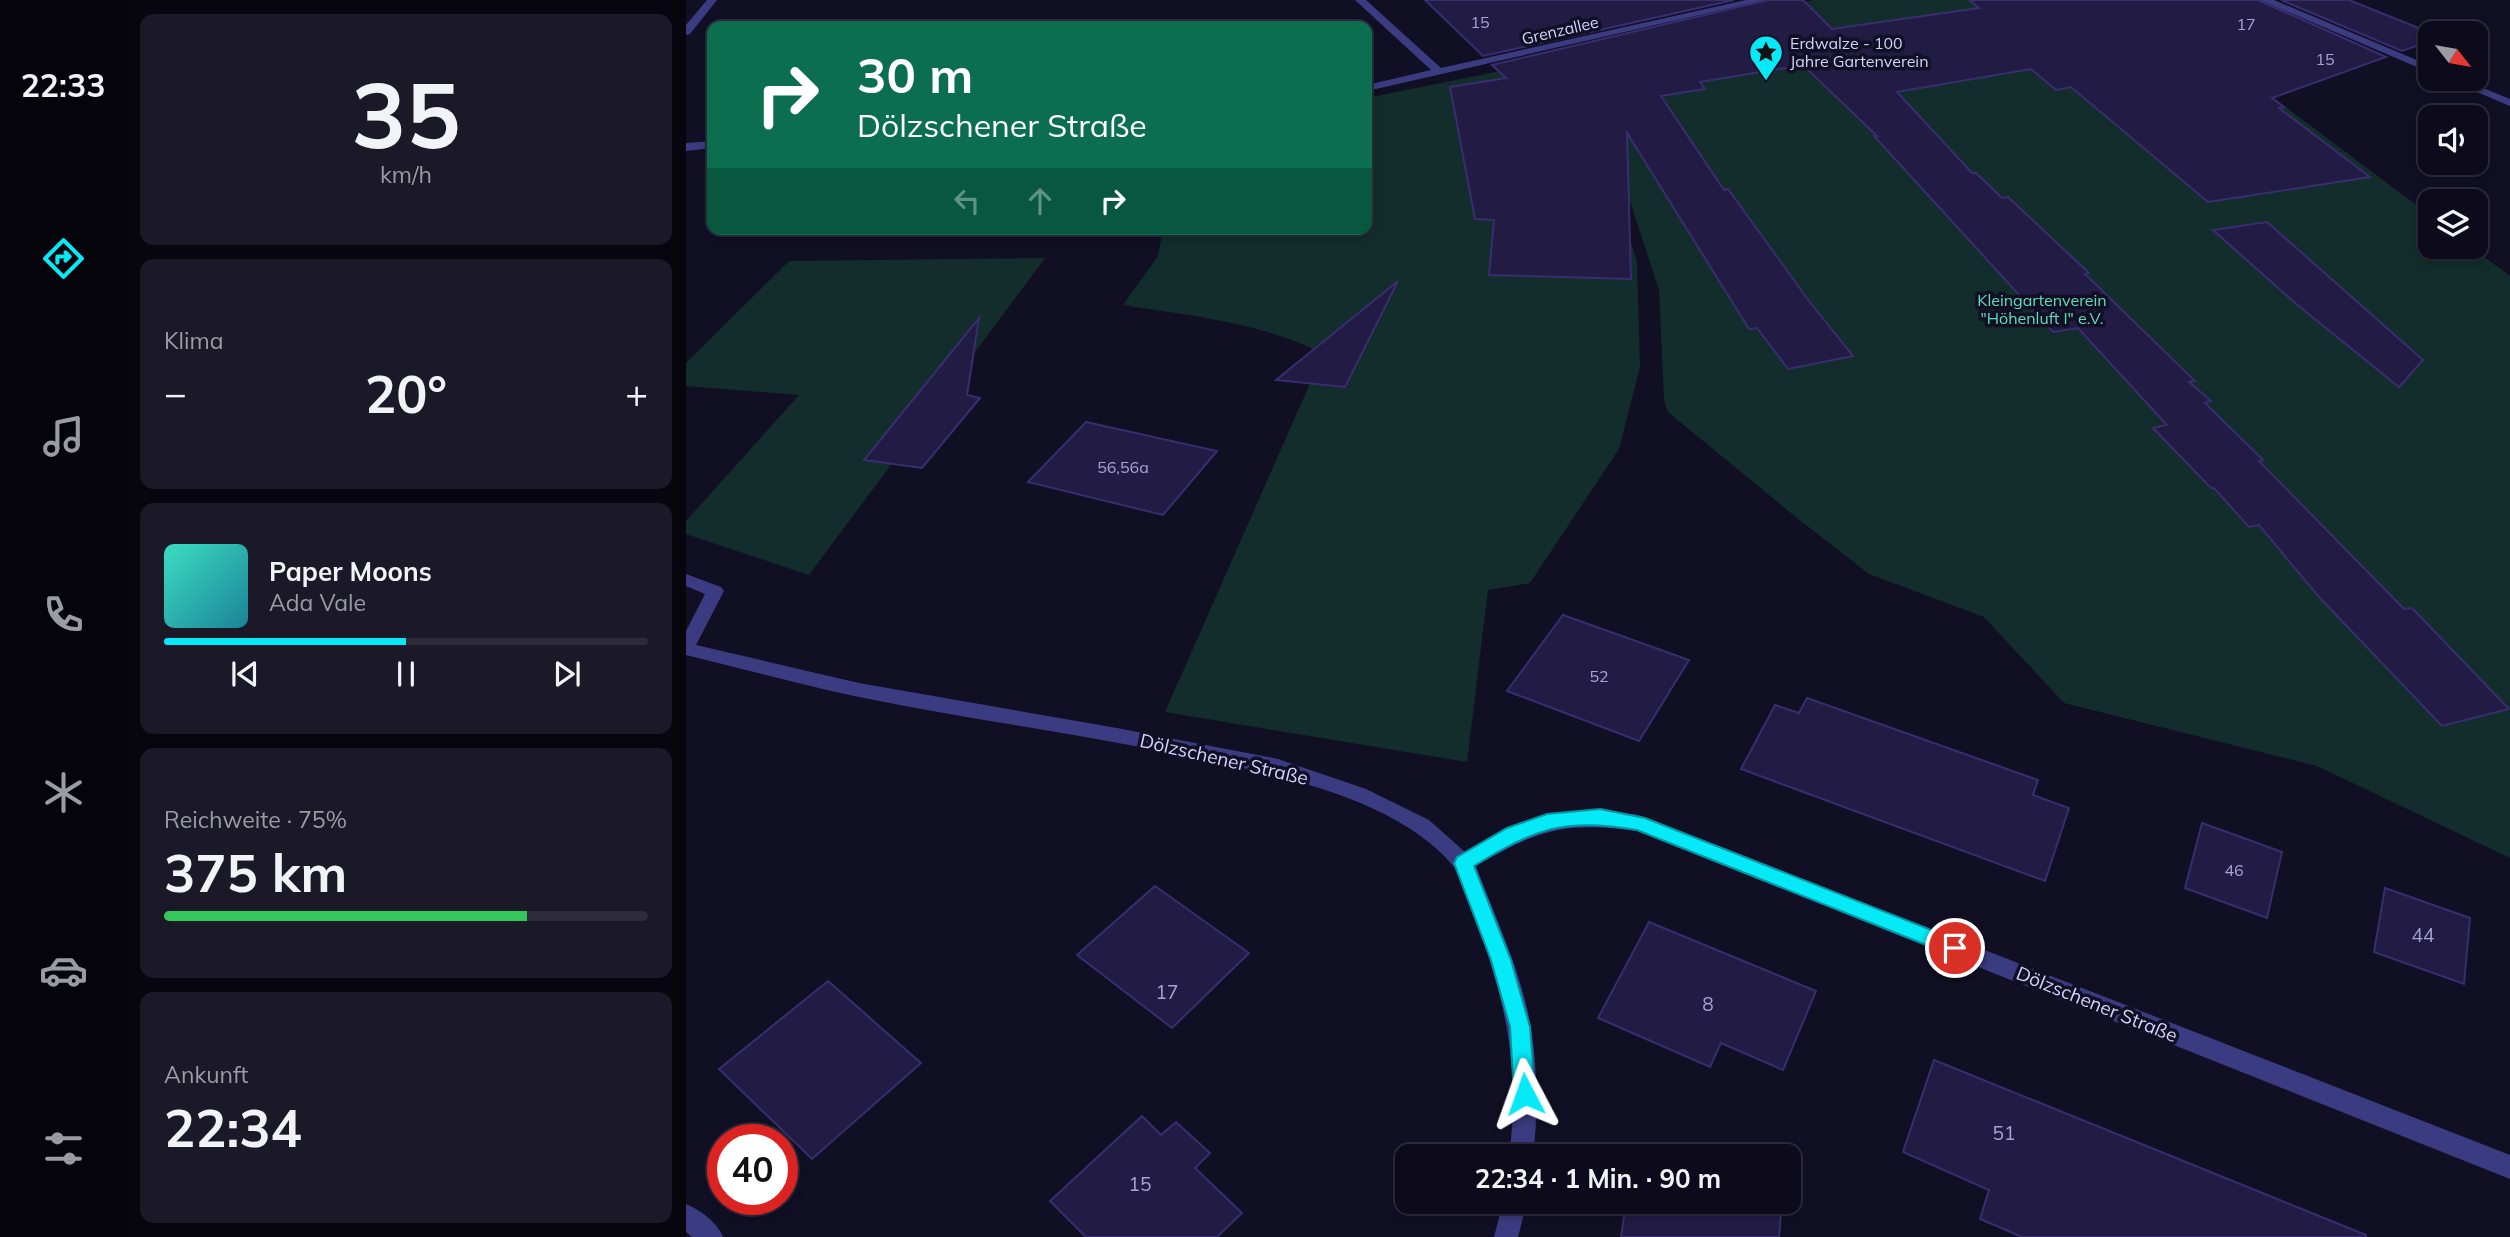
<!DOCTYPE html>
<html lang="de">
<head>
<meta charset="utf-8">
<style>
  body { margin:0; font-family:Mulish,sans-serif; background:#1b1928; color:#f1f3f6; height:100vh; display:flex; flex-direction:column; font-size:26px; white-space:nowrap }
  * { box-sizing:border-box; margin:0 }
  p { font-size:23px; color:#9a9ba3 }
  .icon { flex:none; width:38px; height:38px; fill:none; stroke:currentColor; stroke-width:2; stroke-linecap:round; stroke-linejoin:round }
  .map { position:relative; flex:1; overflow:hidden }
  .drawer { display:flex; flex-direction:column; gap:14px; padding:14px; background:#07060f; width:560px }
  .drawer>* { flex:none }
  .hud { position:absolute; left:21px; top:21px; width:665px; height:214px; border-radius:14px; box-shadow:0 4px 10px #0003,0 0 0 2px #2d2b3a; background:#0b6e4f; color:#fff; overflow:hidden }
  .needle { width:46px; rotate:121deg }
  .fabs { position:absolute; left:1732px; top:21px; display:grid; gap:14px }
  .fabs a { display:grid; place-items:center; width:70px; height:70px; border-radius:14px; background:#0d0b1b; box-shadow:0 4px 10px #0003,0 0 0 2px #2d2b3a; font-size:35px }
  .speed { position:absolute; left:21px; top:1124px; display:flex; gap:14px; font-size:35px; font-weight:700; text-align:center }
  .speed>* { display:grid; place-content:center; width:91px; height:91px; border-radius:50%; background:#0d0b1b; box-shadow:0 4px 10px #0003,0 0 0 2px #2d2b3a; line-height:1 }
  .speed .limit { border:10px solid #d22; background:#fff; color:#111 }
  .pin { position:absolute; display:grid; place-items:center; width:60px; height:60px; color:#fff; margin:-30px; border:4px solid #fff; border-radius:50%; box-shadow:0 2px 7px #0007 }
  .me { position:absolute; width:77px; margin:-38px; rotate:356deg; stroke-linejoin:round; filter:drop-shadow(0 0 5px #0008) }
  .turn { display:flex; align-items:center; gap:24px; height:147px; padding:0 35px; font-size:32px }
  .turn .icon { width:91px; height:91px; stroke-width:2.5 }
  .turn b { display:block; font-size:49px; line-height:60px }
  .lanes { display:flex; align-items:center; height:66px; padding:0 35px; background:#0003; justify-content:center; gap:35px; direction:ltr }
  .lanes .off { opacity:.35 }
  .big { font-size:52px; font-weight:700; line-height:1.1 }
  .drawer .tile { flex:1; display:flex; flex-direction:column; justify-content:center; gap:10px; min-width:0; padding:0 24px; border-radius:14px; background:#1b1928 }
  .drawer .dial { align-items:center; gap:0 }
  .dial b { font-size:91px; line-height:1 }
  .song { display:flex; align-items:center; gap:21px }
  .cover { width:84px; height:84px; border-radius:10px; background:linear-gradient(135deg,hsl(170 70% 55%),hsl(190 70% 35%)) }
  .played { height:7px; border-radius:4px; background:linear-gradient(90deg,#06e9f7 50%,#2d2b3a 50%) }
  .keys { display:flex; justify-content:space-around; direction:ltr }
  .heat { display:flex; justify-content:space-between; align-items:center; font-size:38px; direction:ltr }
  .charge { height:10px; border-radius:5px; background:linear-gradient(90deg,#34c759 75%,#2d2b3a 0) }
  .trip { position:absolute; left:709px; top:1144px; width:406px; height:70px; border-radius:14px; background:#0d0b1b; box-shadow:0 4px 10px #0003,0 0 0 2px #2d2b3a; font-weight:700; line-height:70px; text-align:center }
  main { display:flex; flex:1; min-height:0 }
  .menu { display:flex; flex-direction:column; width:126px; justify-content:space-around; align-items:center; background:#05040b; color:#9a9ba3 }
  .menu .icon { width:49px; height:49px }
  .menu .on { color:#06e9f7 }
  .menu b { font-size:32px; color:#f1f3f6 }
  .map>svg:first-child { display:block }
  .green { fill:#122d2b }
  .building { fill:#221b44; stroke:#382e6f; stroke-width:2 }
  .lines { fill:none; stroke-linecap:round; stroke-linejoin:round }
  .minor { fill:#3b3b81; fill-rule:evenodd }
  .route { fill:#06e9f7; stroke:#0497a1; stroke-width:2 }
  .labels { text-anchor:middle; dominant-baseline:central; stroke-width:7; stroke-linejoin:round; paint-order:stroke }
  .number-label { font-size:16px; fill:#a8a4d0 }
  .far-street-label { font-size:16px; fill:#d5d2fe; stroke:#110f24 }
  .far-poi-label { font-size:16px; fill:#d5d2fe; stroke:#110f24; text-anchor:start }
  .far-park-label { font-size:16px; fill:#60ddb8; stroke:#110f24 }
  .street-label { font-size:19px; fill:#d5d2fe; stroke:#110f24 }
  .near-number-label { font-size:19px; fill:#a8a4d0 }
</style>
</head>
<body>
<main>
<nav class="menu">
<b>22:33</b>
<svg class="icon on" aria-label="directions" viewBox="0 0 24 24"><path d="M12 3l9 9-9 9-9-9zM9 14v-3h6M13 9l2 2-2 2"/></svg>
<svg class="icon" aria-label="music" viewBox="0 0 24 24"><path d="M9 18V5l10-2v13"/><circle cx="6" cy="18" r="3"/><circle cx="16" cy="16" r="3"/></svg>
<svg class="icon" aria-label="phone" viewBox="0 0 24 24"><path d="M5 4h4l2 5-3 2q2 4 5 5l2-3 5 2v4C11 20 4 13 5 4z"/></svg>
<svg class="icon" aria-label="climate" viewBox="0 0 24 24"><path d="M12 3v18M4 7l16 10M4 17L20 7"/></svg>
<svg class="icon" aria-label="car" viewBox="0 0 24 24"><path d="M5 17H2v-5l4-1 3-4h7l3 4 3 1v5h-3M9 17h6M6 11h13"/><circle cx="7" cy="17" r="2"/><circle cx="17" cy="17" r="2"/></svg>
<svg class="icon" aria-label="filters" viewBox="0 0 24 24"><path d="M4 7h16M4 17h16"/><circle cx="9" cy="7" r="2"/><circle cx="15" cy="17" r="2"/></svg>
</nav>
<section class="drawer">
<div class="tile dial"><b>35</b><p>km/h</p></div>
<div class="tile"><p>Klima</p>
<div class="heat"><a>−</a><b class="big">20°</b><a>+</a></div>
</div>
<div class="tile">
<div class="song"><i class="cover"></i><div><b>Paper Moons</b><p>Ada Vale</p></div></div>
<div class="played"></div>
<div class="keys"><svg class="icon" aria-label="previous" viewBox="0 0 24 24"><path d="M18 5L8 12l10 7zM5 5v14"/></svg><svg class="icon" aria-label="pause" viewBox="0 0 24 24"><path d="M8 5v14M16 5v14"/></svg><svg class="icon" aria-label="next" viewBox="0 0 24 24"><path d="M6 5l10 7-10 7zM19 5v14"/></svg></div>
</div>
<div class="tile"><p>Reichweite · 75%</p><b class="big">375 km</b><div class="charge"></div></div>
<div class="tile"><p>Ankunft</p><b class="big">22:34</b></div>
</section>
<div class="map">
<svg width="1824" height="1237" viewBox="0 0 1824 1237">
  <rect width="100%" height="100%" fill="#110f24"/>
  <!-- green -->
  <g class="green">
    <polygon points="1127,0 1457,0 1745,216 1745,247 1785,247 1824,276 1824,858 1631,766 1378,703 1298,617 1183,574 1111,518 982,412 978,400 973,290 920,128 1006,30"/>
    <path d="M 869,60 L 914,139 L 951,262 L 954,367 L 933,449 L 844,583 L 802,590 L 781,762 L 479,712 L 637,354 C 575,322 505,316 437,305 L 472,256 L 477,229 L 681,229 L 681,98 Z"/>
    <polygon points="359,258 123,575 0,534 0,521 113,395 0,386 0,363 103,261"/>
  </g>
  <!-- building -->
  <g class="building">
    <polygon points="739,0 1048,0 797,56"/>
    <polygon points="1082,0 1117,0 1146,29 1293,8 1283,0 1572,0 1700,57 1586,98 1598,107 1593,108 1684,177 1522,202 1385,87 1370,90 1345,69 1211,92 1286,173 1290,173 1316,198 1322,197 1403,273 1399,274 1509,381 1503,382 1525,401 1519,403 1577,460 1573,461 1718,609 1726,608 1823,709 1756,726 1632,596 1573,525 1563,527 1528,488 1525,488 1467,428 1481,425 1392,328 1367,332 1188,136 1191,136 1117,65 1014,82 1019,89 975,96 1038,190 1042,189 1123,301 1167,356 1102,369 1071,328 1063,329 941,133 945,279 803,275 808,220 789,219 764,87 820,78 806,65"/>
    <polygon points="1595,0 1663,0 1745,33 1745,41 1716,51"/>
    <polygon points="1581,222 1737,360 1713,387 1609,303 1527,230"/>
    <polygon points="712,281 659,387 590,380"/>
    <polygon points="293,318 281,395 294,398 236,468 178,460"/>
    <polygon points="400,422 531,451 477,515 342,482"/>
    <polygon points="877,615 1003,660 953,741 821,691"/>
    <polygon points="1121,698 1352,780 1347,795 1383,808 1359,881 1055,769 1089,705 1113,713"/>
    <polygon points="1516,823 1596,852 1581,918 1499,888"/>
    <polygon points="469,886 563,953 486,1028 391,955"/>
    <polygon points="1699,888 1784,918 1778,984 1688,952"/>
    <polygon points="963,922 1130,991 1097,1070 1035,1043 1024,1067 912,1018"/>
    <polygon points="142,981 235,1063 126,1159 33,1069"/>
    <polygon points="1248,1060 1680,1235 1680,1237 1336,1237 1294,1219 1303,1190 1217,1152"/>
    <polygon points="456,1116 475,1135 490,1122 524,1153 509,1168 556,1213 531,1237 400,1237 364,1201"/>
    <polygon points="949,1143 1046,1157 947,1157"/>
    <polygon points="940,1202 1096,1202 1093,1237 935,1237"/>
  </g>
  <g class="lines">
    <!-- minor -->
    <g class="minor">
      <polygon points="21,0 31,0 4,34 0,35 0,25"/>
      <polygon points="669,0 680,0 755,68 1060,0 1079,0 681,91 681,85 745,70"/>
      <polygon points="1574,0 1588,0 1745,66 1745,73"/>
      <polygon points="1760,79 1775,79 1824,99 1824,106"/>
      <polygon points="26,141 26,148 0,151 0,143"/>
      <path d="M 0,574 L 35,587 L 38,591 L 10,645 L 173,683 L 431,728 L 592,759 L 680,789 L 743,820 L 779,852 C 843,815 880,805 953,815 L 1824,1155 L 1824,1179 L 951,831 C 880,821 851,830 790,866 C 809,917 837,975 845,1029 C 852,1071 852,1114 847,1157 L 823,1157 C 835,1066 819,998 787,913 C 782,899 778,878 768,867 C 708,793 568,770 479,752 C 377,731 274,718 173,697 C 115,685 58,669 0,655 L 0,631 L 19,594 L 0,586 Z"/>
      <polygon points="817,1202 841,1202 832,1237 808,1237"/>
      <path d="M 0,1204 C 14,1210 31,1222 37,1237 L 6,1237 L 0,1232 Z"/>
    </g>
  </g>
  <!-- route -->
  <path class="route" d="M 914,809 L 959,818 L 1276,942 L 1279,948 L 1276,954 L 1269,957 L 1263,954 L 951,830 C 878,817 849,829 788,866 L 825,960 L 844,1027 L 849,1094 L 846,1101 L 839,1104 L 831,1101 L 828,1094 L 824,1027 L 805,960 L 768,863 L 771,857 L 821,828 L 861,814 Z"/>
  <!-- icons -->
  <defs>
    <g id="sight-pin" transform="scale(1.75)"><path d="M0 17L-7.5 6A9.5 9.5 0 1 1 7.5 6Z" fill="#06e9f7" stroke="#110f24"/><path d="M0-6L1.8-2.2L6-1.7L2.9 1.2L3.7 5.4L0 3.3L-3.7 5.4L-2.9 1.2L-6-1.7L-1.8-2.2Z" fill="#111"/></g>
  </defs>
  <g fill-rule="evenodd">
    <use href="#sight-pin" x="1080" y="52"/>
  </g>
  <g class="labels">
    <!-- number labels -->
    <g class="number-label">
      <text x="794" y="22">15</text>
      <text x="1560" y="24">17</text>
      <text x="1639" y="59">15</text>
      <text x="437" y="467">56,56a</text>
      <text x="913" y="676">52</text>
      <text x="1548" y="870">46</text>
    </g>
    <!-- far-street labels -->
    <g class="far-street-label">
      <text transform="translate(874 30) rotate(-13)">Grenzallee</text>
    </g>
    <!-- far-poi labels -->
    <g class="far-poi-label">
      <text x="1104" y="43">Erdwalze - 100<tspan x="1104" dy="18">Jahre Gartenverein</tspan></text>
    </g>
    <!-- far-park labels -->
    <g class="far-park-label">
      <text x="1356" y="300">Kleingartenverein<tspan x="1356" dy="18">"Höhenluft I" e.V.</tspan></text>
    </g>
    <!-- street labels -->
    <g class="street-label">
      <text transform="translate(538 759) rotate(13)">Dölzschener Straße</text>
      <text transform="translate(1411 1004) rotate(22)">Dölzschener Straße</text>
    </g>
    <!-- near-number labels -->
    <g class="near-number-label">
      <text x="1737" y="935">44</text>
      <text x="481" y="992">17</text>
      <text x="1022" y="1004">8</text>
      <text x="1318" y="1133">51</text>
      <text x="454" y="1184">15</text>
    </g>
  </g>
</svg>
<div class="fabs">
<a><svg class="needle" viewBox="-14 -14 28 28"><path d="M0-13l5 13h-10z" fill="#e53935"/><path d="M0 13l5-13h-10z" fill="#9a9ba3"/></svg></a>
<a><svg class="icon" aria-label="sound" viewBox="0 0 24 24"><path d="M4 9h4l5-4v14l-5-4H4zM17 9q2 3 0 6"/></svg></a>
<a><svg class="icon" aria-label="layers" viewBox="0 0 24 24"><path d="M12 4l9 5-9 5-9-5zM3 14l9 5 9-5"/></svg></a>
</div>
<div class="speed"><div class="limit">40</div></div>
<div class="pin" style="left:1269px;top:948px;background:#d93025"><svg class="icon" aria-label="arrive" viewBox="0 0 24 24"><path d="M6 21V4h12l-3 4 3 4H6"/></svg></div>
<svg class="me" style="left:839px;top:1094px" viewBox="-20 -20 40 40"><path d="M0-17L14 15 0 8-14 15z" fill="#06e9f7" stroke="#fff" stroke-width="4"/></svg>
<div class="trip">22:34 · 1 Min. · 90 m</div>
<div class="hud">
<div class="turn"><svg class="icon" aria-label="right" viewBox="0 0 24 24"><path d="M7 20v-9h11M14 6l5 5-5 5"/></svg><div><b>30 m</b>Dölzschener Straße</div></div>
<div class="lanes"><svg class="icon off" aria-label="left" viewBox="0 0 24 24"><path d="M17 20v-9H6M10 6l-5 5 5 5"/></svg><svg class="icon off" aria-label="ahead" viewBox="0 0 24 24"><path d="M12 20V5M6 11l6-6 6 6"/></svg><svg class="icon" aria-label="right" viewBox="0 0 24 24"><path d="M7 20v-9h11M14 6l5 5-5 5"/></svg></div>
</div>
</div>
</main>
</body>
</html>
